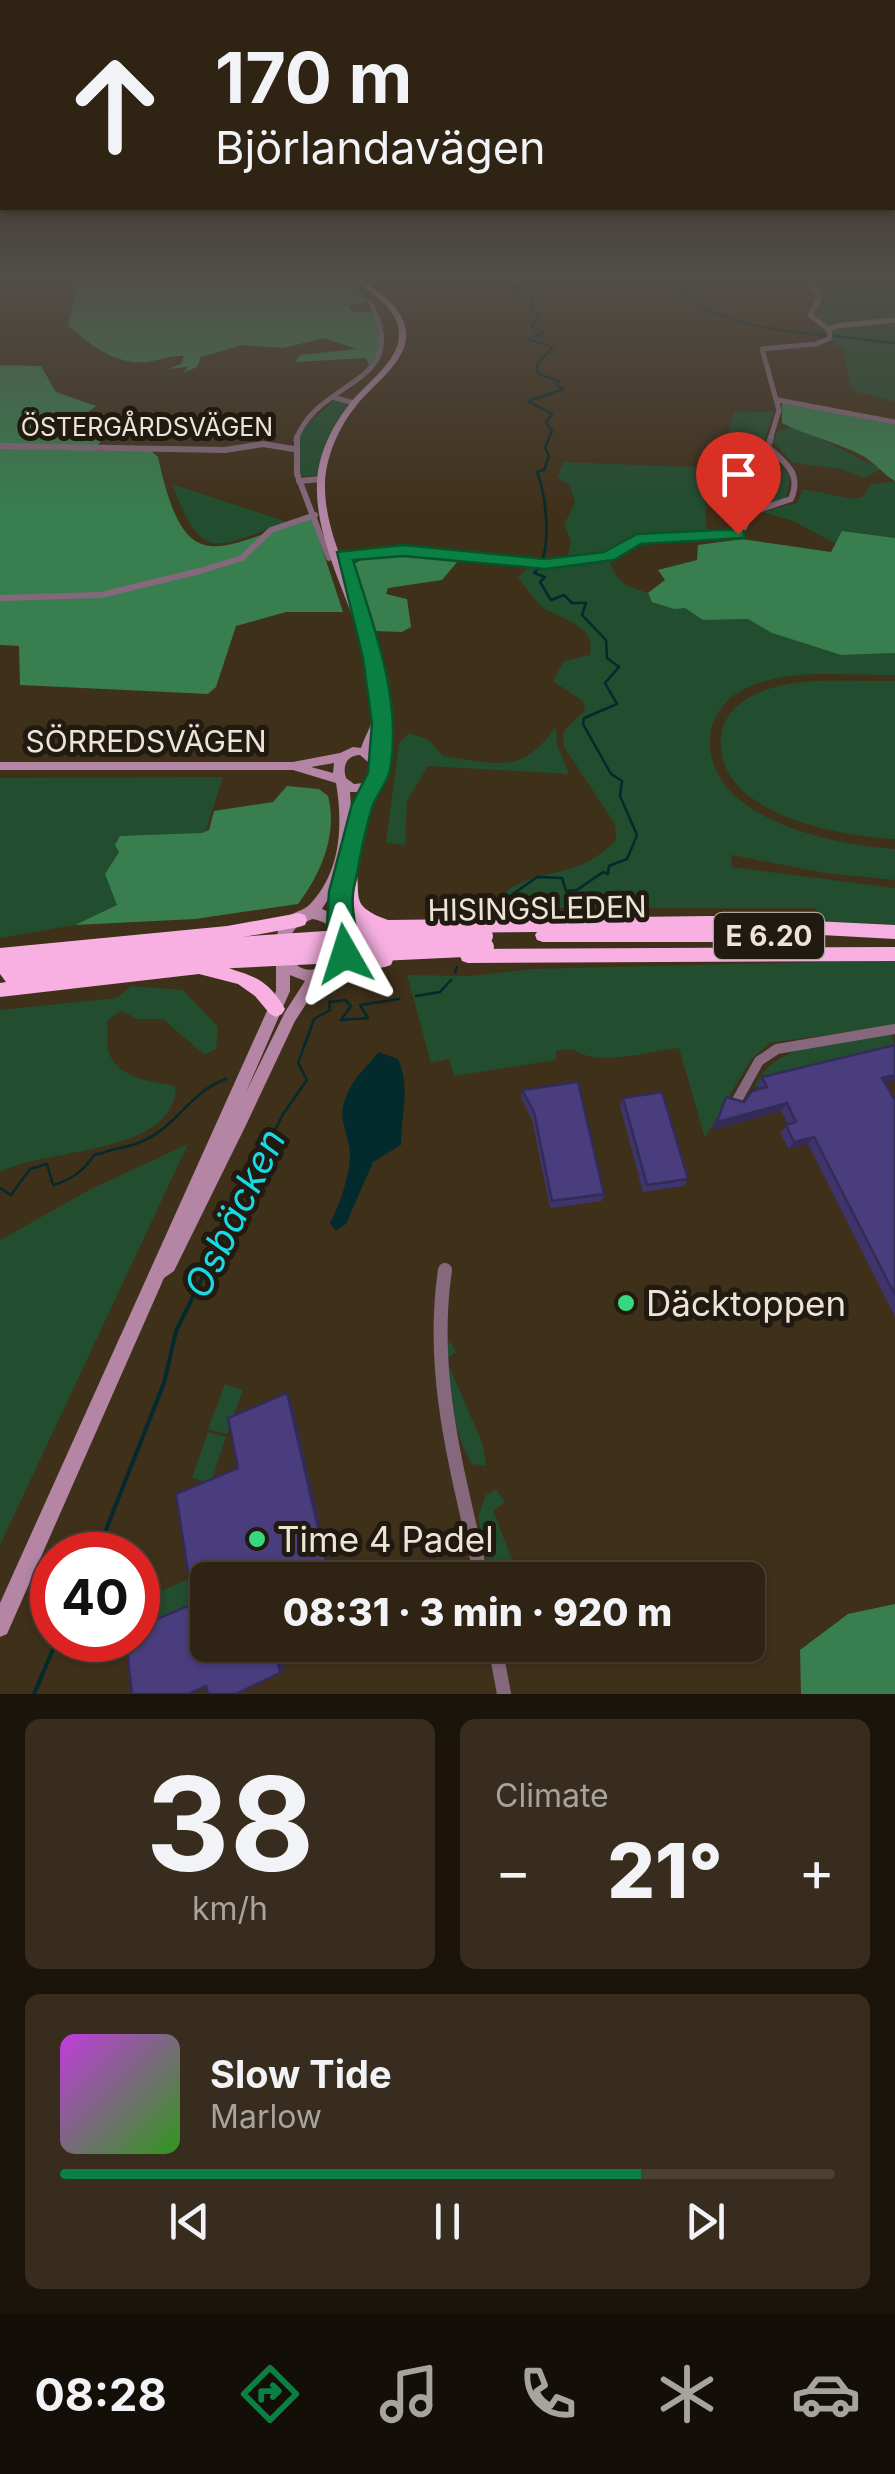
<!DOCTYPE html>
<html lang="en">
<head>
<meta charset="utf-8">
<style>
  body { margin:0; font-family:Inter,sans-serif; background:#372c1d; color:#f1f3f6; height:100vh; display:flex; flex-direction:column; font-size:38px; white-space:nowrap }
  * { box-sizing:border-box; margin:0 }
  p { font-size:32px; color:#a7a4a0 }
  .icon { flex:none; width:55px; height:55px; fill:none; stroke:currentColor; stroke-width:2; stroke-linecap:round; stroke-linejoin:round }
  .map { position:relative; height:1694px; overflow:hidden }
  .sheet { display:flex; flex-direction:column; gap:25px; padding:25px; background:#1a140b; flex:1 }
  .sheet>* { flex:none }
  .hud { position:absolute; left:0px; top:0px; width:895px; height:210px; box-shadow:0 2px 8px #0004,0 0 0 2px #4a4134; background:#2f2414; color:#f1f3f6; overflow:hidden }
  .speed { position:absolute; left:30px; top:1532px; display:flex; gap:20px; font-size:50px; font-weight:700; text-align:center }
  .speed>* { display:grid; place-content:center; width:130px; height:130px; border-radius:50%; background:#2f2414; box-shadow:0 2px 8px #0004,0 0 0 2px #4a4134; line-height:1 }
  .speed .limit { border:15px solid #d22; background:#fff; color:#111 }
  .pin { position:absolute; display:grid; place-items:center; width:85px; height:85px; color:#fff; margin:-102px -42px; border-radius:50% 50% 50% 0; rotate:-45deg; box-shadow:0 0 10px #0007 }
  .pin .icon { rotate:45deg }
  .me { position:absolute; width:110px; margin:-55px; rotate:354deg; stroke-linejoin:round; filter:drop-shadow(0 0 8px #0008) }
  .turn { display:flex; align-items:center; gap:35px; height:210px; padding:0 50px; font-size:45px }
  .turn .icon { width:130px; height:130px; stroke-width:2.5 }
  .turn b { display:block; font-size:70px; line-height:85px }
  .big { font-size:75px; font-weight:800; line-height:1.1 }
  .sheet .card { flex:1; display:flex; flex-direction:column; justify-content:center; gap:15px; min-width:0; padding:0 35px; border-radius:15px; background:#372c1d }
  .sheet .dial { align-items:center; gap:0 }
  .dial b { font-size:130px; line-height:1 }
  .song { display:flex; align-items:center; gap:30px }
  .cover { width:120px; height:120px; border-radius:15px; background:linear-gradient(135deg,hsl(290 70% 55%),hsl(110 70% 35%)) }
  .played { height:10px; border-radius:5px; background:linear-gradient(90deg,#0b8043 75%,#4a4134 75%) }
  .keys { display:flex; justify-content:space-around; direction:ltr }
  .heat { display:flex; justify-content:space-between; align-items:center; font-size:55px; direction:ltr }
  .sheet .tiles { flex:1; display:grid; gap:25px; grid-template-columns:1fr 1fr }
  .card:last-child { grid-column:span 2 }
  .trip { position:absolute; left:190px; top:1562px; width:575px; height:100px; border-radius:15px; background:#2f2414; box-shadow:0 2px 8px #0004,0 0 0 2px #4a4134; font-weight:800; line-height:100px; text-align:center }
  .tab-bar { display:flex; height:160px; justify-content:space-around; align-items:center; background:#130e08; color:#a7a4a0 }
  .tab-bar .icon { width:70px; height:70px }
  .tab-bar .on { color:#0b8043 }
  .tab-bar b { font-size:45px; color:#f1f3f6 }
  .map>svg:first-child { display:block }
  .green { fill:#224d2f }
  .forest { fill:#387e4e }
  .water { fill:#032a2c }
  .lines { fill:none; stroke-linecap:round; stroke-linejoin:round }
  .stream-far1 { stroke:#032a2c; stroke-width:2.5 }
  .stream { stroke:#032a2c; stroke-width:4 }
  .street-far3 { stroke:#86687c; stroke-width:5 }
  .street-far2 { stroke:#86687c; stroke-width:6 }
  .street-far1 { stroke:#86687c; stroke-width:10 }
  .street { stroke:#86687c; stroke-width:14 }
  .secondary { fill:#b485a5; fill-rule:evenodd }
  .highway { fill:#f8b0e2; fill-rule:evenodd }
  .highway-bridge { stroke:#f8b0e2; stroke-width:18 }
  .wall { fill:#3f346c }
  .shaded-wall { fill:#332b58 }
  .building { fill:#493d7d; stroke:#332b58; stroke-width:2.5 }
  .route { fill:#0b8043; stroke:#07532c; stroke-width:2.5 }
  .poi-dot { fill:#37d880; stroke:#201a10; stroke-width:4 }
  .labels { text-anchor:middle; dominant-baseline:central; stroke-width:10; stroke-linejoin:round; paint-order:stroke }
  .far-street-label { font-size:25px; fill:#ede3d6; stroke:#201a10 }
  .shield { fill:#201a10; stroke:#b0a79b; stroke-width:2.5 }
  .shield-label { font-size:28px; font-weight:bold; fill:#ede3d6 }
  .street-label { font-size:30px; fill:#ede3d6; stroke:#201a10 }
  .near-poi-label { font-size:35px; fill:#ede3d6; stroke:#201a10; text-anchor:start }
  .near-water-label { font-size:38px; font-style:italic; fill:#19dae4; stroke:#201a10 }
</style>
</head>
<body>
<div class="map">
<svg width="895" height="1694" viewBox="0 0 895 1694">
  <rect width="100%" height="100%" fill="#3f301a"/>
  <!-- green -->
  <g class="green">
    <polygon points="809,274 895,274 895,402 852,390 843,350 830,341 835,335 816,318 824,299"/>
    <polygon points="334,400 350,403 326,442 317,475 301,476 297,466 301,429"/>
    <polygon points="734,411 774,412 763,443 772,455 718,445 715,439 729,433"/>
    <polygon points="793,425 881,469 864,478 841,469 793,463 773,442 777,432"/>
    <polygon points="563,462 791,471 786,498 765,506 743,491 704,491 707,533 636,535 602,554 568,556 571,541 564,525 575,502 570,486 558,477"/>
    <polygon points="895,481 895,538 843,531 836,544 793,521 762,512 797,503 803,489 854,499 864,496 870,485"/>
    <path d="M 172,484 L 287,522 C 215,547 203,566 172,484 Z"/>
    <path d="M 609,560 C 616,582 626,586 648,593 L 652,602 L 685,608 L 704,620 L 748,619 L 772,633 L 841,655 L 895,653 L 895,675 C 850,676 793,668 751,686 C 730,694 712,713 710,737 C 705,820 835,845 895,849 L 895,880 L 825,873 L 732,855 L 731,867 L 895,888 L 895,925 L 827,922 L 815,908 L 561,908 L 498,898 C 539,862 573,885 616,840 L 615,824 L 564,747 L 563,732 L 585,710 L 583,701 L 553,681 L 564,661 L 590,655 C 596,624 563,621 544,608 C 535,601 525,586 518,577 L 527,569 Z"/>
    <path d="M 895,681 L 895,839 C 840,836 714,815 721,737 C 723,715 740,701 758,693 C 798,675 853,682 895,681 Z"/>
    <path d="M 556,726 L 557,744 L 569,774 L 428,766 L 407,801 L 405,845 L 386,843 L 399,743 L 409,733 L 429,740 L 443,756 C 498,764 523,775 556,726 Z"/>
    <polygon points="223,777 205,833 127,838 105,874 118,905 75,925 0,938 0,778"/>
    <path d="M 859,961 L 895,961 L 895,1025 L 769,1043 L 750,1061 L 705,1138 L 679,1048 C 649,1051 597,1068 573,1049 L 556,1051 L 556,1060 L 454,1076 L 449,1059 L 431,1063 L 407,975 L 470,976 L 533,969 Z"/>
    <path d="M 131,986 L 183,990 L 218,1027 L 216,1049 L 205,1055 L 163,1019 L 138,1019 L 121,1011 L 107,1021 C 109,1032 106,1043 109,1053 C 118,1077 150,1082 172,1085 L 176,1088 C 172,1156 48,1147 0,1172 L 0,1010 L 117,998 Z"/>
    <path d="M 892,1034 L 895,1050 L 754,1087 C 777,1038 846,1042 892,1034 Z"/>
    <polygon points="188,1144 0,1545 0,1240 91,1189"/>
    <path d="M 450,1341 L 456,1352 L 446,1359 L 483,1445 L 486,1466 L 472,1464 C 458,1444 435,1360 450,1341 Z"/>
    <polygon points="225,1384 243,1390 227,1434 208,1429"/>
    <polygon points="208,1432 226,1437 211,1483 192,1478"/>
    <polygon points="496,1489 505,1502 493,1511 520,1580 491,1580 478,1517 486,1495"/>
    <polygon points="193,1577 197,1602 151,1623 147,1597"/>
  </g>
  <!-- forest -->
  <g class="forest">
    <path d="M 142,274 C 207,281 278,274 346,274 L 368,301 L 348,306 L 354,312 L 370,312 L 379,318 L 383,345 L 369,366 L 366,358 L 295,362 L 300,355 L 356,349 L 324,338 L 283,348 L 242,345 L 201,357 L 197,367 L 183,373 L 188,367 L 168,369 L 181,364 L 184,356 C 169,355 158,361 144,362 C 116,365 87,343 68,325 L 77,287 L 68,284 Z"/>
    <path d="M 0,365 L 41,366 L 56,392 L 96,406 L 88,412 L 117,416 L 119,422 L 108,427 L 95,451 L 151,451 L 158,457 C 186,586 218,545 312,518 L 343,612 L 286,612 L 236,626 L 216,687 L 208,694 L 20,685 L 19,646 L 0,645 Z"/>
    <path d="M 782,402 L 895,423 L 895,481 C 883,474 875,463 863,456 C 837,442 805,435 782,423 Z"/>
    <polygon points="842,531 895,538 895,653 841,655 772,633 748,619 703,620 685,608 674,609 652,602 648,593 665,580 658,570 697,560 698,545 742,539 831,552"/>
    <polygon points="414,553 458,561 442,580 388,588 386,594 407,599 411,627 402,632 375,631 352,574 353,564 372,555"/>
    <path d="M 287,786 L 319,789 L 328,796 C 338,834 321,874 298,904 L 195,919 L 75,925 L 117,905 L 105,874 L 119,852 L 115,845 L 120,836 L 202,833 L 209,830 L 214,811 L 273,802 Z"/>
    <polygon points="895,1604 895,1694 801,1694 800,1650 848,1614"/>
  </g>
  <!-- water -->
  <path class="water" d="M 379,1052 L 398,1059 C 411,1090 401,1112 401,1145 L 373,1162 L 346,1224 L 336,1231 L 330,1223 C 340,1204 349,1178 350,1156 C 350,1136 338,1122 344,1102 C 350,1081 366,1067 379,1052 Z"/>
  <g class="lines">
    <!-- stream-far1 -->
    <g class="stream-far1">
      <path d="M 665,274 C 699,324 772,329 827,336"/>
      <polyline points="833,336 895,343"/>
      <path d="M 493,908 L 537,877 L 562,878 L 566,891 L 577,890 L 603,872 L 608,874 L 609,866 L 627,859 L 637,835 L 620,796 L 622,781 L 611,774 L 583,724 L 584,718 L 617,704 L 605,683 L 619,667 L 607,658 L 606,640 L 582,615 L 586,603 L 572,603 L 564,595 L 551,600 L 540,582 L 545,577 L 534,573 C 554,554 546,496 537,472 L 544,470 L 549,456 L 545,448 L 552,431 L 546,422 L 552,414 L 528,401 L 564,389 L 557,385 L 559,381 L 538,374 L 537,364 L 553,347 L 527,339 L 543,333 L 531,326 L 539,316 L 531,313 L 533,297 L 522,297 L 511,288 L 526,284 L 525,274"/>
      <polyline points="455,972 457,967"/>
      <polyline points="416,996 440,992 451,980"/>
      <path d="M 0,1188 L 11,1195 L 30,1169 L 47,1164 L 53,1185 C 72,1180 84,1170 95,1154 C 106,1154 107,1150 115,1149 C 176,1140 180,1096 226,1079"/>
      <polyline points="212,1258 283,1114 307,1080 298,1063 314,1019 330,1010 329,1002 345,1000 351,1006 341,1020 368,1018 360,1005 399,999"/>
    </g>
    <!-- stream -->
    <g class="stream">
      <polyline points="96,1555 164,1383 176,1331 213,1256"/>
      <polyline points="34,1694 57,1640"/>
    </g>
    <!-- street-far3 -->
    <g class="street-far3">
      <polyline points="806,274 820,298 810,315 829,330"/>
      <polyline points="332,397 354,403"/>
      <polyline points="778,400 895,422"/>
      <path d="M 296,440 C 318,377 415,386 370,302"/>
      <polyline points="770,440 779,410 762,349 816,344 830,338 829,330 836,326 895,320"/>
    </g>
    <!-- street-far2 -->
    <g class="street-far2">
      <polyline points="297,437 297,474 329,558"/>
      <polyline points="0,446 225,450 263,444 294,449"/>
      <polyline points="299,481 321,479"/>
      <path d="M 343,556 L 403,551 L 545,564 L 608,557 L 639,539 L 741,533 L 752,512 L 791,499 C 802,473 786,464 768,447 L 771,437"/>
      <polyline points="0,598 101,595 200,571 242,558 271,530 315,515"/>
    </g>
    <!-- street-far1 -->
    <polyline class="street-far1" points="736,1102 759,1061 777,1049 895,1029"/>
    <!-- street -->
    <g class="street">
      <path d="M 445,1270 C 429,1377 459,1476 482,1580"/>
      <polyline points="495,1645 504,1694"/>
    </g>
    <!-- secondary -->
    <path class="secondary" d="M 352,274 L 359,274 C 372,289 393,299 402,318 C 420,355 375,381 356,406 C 339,427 326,456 325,483 C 324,532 350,576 366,621 C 383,668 389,715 385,764 L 381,767 L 380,780 L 368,809 L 353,872 L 345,926 L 351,942 L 349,957 L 340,971 L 324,980 L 315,990 L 295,1021 L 246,1125 L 174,1271 L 164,1278 L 7,1634 L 0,1637 L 0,1603 L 276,991 L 276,963 C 277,946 272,926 292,914 C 300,910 305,910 312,902 C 341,870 343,824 336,783 L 293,770 L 0,770 L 0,762 L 293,762 L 340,753 L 353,747 L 361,748 C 365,736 373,723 375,712 C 377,701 372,685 370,674 C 358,612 314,545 317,483 C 318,455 331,428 348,406 C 366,381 413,355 395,318 C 386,300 364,290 352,274 ZM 360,755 L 368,762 L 370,774 L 363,783 L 354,784 L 346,778 C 342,766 347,755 360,755 ZM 334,763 L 333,773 L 311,767 ZM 350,792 L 362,792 L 352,823 ZM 338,883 L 333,914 L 322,909 ZM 312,919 C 340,923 346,949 326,967 L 323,966 C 295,982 274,943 303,921 L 306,922 ZM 290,975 L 305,981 L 285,1012 L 246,1092 L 290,991 Z"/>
    <!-- highway -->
    <g class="highway">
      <path d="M 350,862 L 355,864 C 363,897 347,905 388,920 L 711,916 L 895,925 L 895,939 L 767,932 L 766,940 L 760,942 L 543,942 L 537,940 L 535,935 L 537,932 L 341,934 L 335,932 L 333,927 L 335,922 L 355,920 C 342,904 339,884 345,864 Z"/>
      <path d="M 299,913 L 305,915 L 307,920 L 305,925 L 299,927 L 227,940 L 139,948 L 141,953 L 135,959 L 137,964 L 136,967 L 210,959 C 241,978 262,968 285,1009 L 282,1014 L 276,1017 L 270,1014 L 255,996 L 238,984 L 199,974 L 0,997 L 0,983 L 6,982 L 0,974 L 0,948 L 227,926 Z"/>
      <polygon points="895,947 895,961 468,963 462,961 460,956 462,951 468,949"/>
      <polygon points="385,953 391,955 393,960 391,965 385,967 330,976 324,974 322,969 324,964 330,962"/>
    </g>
    <!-- highway-bridge -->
    <g class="highway-bridge">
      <polyline points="133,953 356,938 484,936"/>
      <polyline points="129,964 485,947"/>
    </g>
  </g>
  <!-- wall -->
  <g class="wall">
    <polygon points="762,1077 886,1084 895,1100 895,1317 808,1144 789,1149 780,1133 788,1124 781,1111 712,1130 726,1097 744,1102 759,1089 757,1086"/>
    <polygon points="522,1090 604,1194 602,1201 550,1208 532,1120 521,1098"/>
    <polygon points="623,1098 688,1179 684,1186 643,1192 620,1106"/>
  </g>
  <!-- shaded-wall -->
  <g class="shaded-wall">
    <polygon points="895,1075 895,1081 876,1086 882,1078"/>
    <polygon points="787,1103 781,1111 712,1130 717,1122"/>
    <polygon points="814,1137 808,1144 789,1149 794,1142"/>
    <polygon points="287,1393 291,1399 333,1580 330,1580"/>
    <polygon points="274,1645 280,1645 285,1671 236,1694"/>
  </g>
  <!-- building -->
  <g class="building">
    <polygon points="895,1045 895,1075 882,1078 895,1100 895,1295 814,1137 794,1142 786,1125 796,1122 787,1103 717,1122 726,1097 744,1102 752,1091 767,1087 762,1077"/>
    <polygon points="578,1082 604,1194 552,1201 534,1112 522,1090"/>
    <polygon points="662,1092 688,1179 647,1185 623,1098"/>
    <polygon points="287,1393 330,1580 208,1580 208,1645 274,1645 280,1673 236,1694 208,1694 206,1686 189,1694 132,1694 126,1640 138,1640 138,1627 193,1604 176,1494 238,1468 228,1418"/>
  </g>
  <!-- sky -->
  <linearGradient id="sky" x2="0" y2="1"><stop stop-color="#231a0e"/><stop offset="0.54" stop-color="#524e49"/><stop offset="1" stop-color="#524e49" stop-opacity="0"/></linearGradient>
  <rect width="895" height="512" fill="url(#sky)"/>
  <!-- route -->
  <path class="route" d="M 738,529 L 744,531 L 744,538 L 641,544 L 614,560 L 545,569 L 403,556 L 353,560 C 373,626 403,700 390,770 C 387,783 378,793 373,805 C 364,831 360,861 354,887 C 348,915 364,940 354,961 L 336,961 L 335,940 L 327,925 L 329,892 L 352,804 L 368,773 L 372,723 L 363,658 L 337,552 L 403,545 L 545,559 L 604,552 L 637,534 Z"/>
  <!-- markers -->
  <g class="poi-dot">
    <circle cx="626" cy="1303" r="10"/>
    <circle cx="257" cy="1539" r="10"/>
  </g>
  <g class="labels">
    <!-- far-street labels -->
    <g class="far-street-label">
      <text x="147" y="427">ÖSTERGÅRDSVÄGEN</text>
    </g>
    <!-- shield labels -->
    <rect class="shield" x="714" y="913" width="110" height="46" rx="8"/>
    <g class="shield-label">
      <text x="769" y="936">E 6.20</text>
    </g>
    <!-- street labels -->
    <g class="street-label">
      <text x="146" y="741">SÖRREDSVÄGEN</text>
      <text transform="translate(537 908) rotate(-1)">HISINGSLEDEN</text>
    </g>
    <!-- near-poi labels -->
    <g class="near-poi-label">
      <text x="646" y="1303">Däcktoppen</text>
      <text x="277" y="1539">Time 4 Padel</text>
    </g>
    <!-- near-water labels -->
    <g class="near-water-label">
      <text transform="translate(234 1213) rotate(-64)">Osbäcken</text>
    </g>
  </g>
</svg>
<div class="speed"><div class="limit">40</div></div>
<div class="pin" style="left:738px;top:534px;background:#d93025"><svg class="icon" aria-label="arrive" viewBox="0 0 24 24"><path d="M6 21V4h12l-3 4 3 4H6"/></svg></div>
<svg class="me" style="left:345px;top:954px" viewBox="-20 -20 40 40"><path d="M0-17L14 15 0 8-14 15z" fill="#0b8043" stroke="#fff" stroke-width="4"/></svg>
<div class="trip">08:31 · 3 min · 920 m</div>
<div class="hud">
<div class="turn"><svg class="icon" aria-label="ahead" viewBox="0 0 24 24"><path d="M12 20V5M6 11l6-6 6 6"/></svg><div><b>170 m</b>Björlandavägen</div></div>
</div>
</div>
<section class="sheet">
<div class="tiles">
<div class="card dial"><b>38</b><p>km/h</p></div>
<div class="card"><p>Climate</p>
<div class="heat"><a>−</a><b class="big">21°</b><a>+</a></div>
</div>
<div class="card">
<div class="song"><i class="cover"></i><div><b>Slow Tide</b><p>Marlow</p></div></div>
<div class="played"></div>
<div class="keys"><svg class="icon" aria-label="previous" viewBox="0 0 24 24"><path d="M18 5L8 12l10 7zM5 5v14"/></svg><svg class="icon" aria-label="pause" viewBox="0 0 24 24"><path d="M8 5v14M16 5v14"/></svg><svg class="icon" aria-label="next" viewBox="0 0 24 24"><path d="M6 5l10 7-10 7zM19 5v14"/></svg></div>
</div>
</div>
</section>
<nav class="tab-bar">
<b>08:28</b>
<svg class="icon on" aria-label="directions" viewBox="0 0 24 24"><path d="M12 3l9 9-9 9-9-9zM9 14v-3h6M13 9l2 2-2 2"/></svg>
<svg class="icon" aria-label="music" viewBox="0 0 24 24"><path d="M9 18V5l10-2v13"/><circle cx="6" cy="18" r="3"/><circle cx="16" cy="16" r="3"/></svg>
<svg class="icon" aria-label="phone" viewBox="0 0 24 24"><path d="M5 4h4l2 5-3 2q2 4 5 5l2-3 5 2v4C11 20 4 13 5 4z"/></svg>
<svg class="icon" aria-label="climate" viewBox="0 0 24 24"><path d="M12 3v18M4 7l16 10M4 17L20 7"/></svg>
<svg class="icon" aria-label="car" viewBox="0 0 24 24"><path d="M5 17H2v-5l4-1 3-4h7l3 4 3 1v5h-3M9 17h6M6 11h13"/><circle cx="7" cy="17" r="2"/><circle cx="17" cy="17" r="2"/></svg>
</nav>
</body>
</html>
